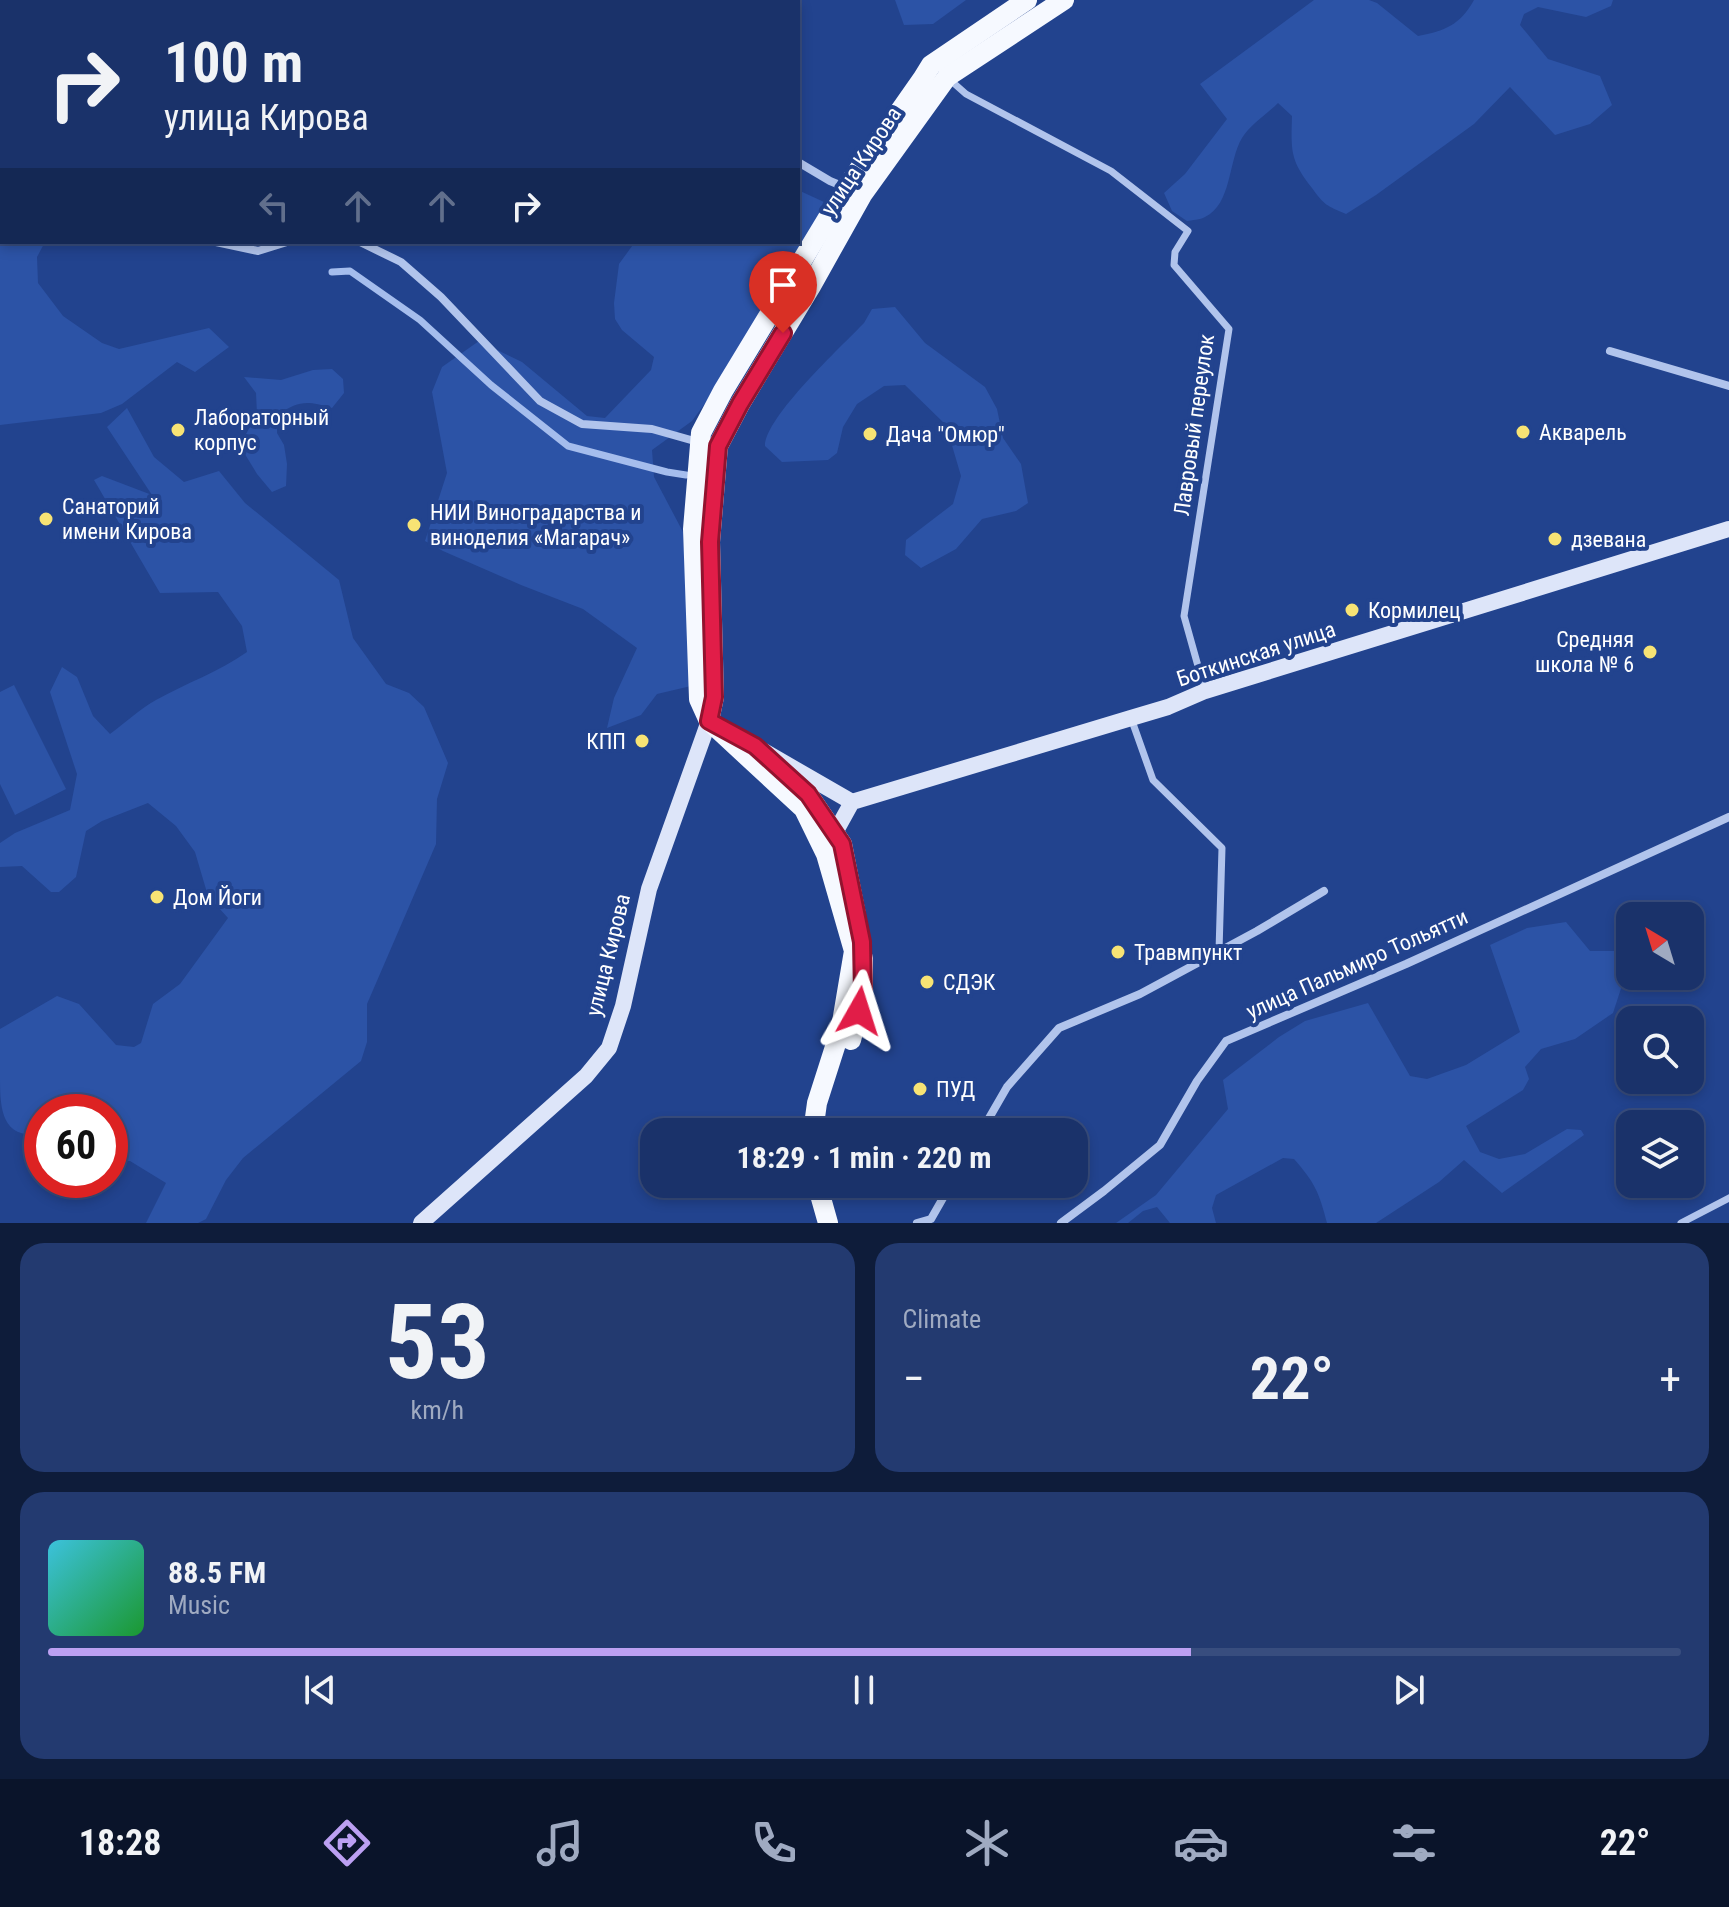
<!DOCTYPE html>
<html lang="en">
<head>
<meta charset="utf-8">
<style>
  body { margin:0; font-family:"Roboto Condensed",sans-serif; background:#233a70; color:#f1f3f6; height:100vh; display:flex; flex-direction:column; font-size:30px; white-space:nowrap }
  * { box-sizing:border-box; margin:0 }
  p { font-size:26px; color:#9faac1 }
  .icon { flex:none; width:44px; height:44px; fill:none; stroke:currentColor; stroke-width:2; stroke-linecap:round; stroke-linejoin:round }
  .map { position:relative; height:1223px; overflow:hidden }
  .panel { display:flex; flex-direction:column; gap:20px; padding:20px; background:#0e1c3a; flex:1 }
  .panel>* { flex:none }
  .hud { position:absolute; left:0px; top:0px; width:800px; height:244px; box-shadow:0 4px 12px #0003,0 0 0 2px #384d7e; background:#1a326a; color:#f1f3f6; overflow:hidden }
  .needle { width:52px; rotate:322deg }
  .buttons { position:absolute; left:1616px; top:902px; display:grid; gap:16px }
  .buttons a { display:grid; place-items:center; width:88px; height:88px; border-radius:16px; background:#1a326a; box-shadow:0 4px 12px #0003,0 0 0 2px #384d7e; font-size:40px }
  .speed { position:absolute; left:24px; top:1094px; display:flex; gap:16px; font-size:40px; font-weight:700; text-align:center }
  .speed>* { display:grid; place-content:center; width:104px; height:104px; border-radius:50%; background:#1a326a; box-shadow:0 4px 12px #0003,0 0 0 2px #384d7e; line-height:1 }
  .speed .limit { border:12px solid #d22; background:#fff; color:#111 }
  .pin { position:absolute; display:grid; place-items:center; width:68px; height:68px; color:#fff; margin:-82px -34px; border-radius:50% 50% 50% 0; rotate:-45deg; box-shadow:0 0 8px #0007 }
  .pin .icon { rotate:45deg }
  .me { position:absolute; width:88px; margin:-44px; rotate:6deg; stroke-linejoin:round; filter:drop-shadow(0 0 6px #0008) }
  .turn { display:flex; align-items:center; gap:28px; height:168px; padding:0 32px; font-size:36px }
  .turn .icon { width:104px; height:104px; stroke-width:2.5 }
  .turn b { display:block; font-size:56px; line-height:68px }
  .lanes { display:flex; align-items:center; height:76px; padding:0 32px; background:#0003; justify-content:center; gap:40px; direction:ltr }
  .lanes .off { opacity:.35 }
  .big { font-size:60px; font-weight:700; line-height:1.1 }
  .panel .card { flex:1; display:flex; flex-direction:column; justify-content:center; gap:12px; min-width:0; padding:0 28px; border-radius:24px; background:#233a70 }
  .panel .dial { align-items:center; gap:0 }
  .dial b { font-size:104px; line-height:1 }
  .song { display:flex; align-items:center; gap:24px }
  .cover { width:96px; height:96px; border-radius:12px; background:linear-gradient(135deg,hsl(190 70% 55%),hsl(130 70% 35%)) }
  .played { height:8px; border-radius:4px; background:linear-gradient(90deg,#bca0f2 70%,#384d7e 70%) }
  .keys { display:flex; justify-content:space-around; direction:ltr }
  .heat { display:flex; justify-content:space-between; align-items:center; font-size:44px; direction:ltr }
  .panel .tiles { flex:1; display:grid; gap:20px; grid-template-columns:1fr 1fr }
  .card:last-child { grid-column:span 2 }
  .trip { position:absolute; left:640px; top:1118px; width:448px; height:80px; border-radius:24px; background:#1a326a; box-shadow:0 4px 12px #0003,0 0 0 2px #384d7e; font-weight:700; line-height:80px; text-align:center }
  .tabs { display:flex; height:128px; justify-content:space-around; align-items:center; background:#0a142a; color:#9faac1 }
  .tabs .icon { width:56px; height:56px }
  .tabs .current { color:#bca0f2 }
  .tabs b { font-size:36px; color:#f1f3f6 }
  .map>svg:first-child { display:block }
  .green { fill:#2c53a6 }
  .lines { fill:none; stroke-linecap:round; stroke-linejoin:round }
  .stream { stroke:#a5bded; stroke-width:7 }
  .pedestrian { stroke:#b1c4ec; stroke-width:7 }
  .minor { stroke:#b1c4ec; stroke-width:8 }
  .secondary { stroke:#dde5f9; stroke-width:16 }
  .primary { stroke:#f6f9ff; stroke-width:20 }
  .route-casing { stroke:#92132f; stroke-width:20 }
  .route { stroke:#e11d48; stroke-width:14 }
  .poi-dot { fill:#f7e374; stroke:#22438e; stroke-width:3 }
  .labels { text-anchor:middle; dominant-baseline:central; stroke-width:8; stroke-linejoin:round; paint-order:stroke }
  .street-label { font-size:22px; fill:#fff; stroke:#22438e }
  .poi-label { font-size:22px; fill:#fff; stroke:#22438e; text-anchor:start }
</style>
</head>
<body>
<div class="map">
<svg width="1729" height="1223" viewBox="0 0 1729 1223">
  <rect width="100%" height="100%" fill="#22438e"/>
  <!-- green -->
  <g class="green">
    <polygon points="311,0 523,0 522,2 316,2"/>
    <polygon points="895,0 966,0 933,24 904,25"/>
    <path d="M 1314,0 L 1369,0 L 1377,3 L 1418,36 C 1445,31 1460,25 1474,0 L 1613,0 L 1611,6 L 1586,17 L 1538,7 L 1524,14 L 1520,25 L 1548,59 L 1600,76 L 1612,105 L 1590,124 L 1555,135 L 1510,87 L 1474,124 L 1376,195 L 1346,214 C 1327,206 1324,205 1312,188 C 1290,160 1291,151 1292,116 L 1278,103 C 1267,114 1250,125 1242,138 C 1228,161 1232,204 1205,217 C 1200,220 1192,220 1187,221 L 1172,211 L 1164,193 L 1185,174 L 1227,119 L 1200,84 Z"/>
    <polygon points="2,56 2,242 45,242 37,257 38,283 63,316 102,343 119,349 209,328 229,347 195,372 177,362 122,404 101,413 0,425 0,59"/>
    <polygon points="798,190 837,208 752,340 692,421 652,450 654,477 683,532 691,686 657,694 641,715 607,728 614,698 637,648 583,609 521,585 443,551 425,541 447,473 432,392 442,367 479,341 522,362 587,416 605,418 651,370 654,357 622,330 615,319 614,303 619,264 635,242 798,242"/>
    <path d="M 895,307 L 925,343 L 985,387 L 997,409 L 1003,438 L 1021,464 L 1028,503 L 1016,511 L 982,519 L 956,549 L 921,568 L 905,555 L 906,540 L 953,504 L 961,476 L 946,425 L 905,385 L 884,386 L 857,404 L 843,427 L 837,453 L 828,460 L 782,462 L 765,446 C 765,417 842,346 864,323 L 872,309 Z"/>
    <path d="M 332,369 L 343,379 L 344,393 L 332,408 C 307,401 300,400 277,415 L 277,433 L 284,445 L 287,464 L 286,486 L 272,492 L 257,474 L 243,451 L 246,434 L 257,414 L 256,393 L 244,377 L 281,380 L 313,370 Z"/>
    <path d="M 127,408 L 154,457 L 184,482 L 219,471 L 245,503 L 339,580 L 353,638 L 386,684 L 409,693 L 424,707 L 448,763 L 437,799 L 436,844 L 367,1004 L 367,1042 L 361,1061 L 243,1158 L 226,1180 L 206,1219 L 198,1223 L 146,1223 L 166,1183 L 130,1161 L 110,1161 L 110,1112 L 42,1112 L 42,1134 C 0,1140 0,1107 0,1074 C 0,1059 0,1044 0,1029 L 57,996 L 79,1004 L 116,1045 L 134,1047 L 141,1043 L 153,1004 L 180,984 L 228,918 L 208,896 L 195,852 L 176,826 L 148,803 L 102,821 L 86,831 L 76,877 L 59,892 L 51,892 L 22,866 L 0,867 L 0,843 L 15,833 L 70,810 L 77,774 L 50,692 L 62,667 L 77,677 L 93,716 L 110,734 C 125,723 140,709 156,700 C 186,683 219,672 247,652 L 242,626 L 218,592 L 160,593 L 94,480 L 102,476 L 152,495 L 107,427 Z"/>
    <polygon points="14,685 66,789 15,815 0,784 0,692"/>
    <path d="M 1566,922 L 1590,951 L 1621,951 L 1630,956 L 1630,961 L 1613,1013 L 1575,1039 L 1541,1049 L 1525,1067 L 1529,1079 L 1523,1090 L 1466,1126 L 1480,1152 L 1499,1159 L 1525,1154 L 1567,1129 L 1581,1130 L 1584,1135 L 1502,1193 L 1464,1160 L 1439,1182 L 1376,1223 L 1327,1223 C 1319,1192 1315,1183 1294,1159 L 1283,1158 L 1216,1195 L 1212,1208 L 1216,1223 L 1170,1223 L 1157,1207 L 1143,1211 L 1128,1223 L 1116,1223 L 1156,1195 L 1228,1109 L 1223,1080 L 1279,1037 L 1305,1021 L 1368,1003 L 1410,1076 L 1427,1079 L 1466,1065 L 1520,1032 L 1490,945 L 1527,928 Z"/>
  </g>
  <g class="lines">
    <!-- stream -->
    <g class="stream">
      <polyline points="0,206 2,207"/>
      <polyline points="332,272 350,271 420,320 491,385 568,446 667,472 686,475"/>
    </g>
    <!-- pedestrian -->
    <g class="pedestrian">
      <polyline points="949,79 966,94 1111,171 1188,231 1175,252 1174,265 1229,329 1184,616 1205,691"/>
      <polyline points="1131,718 1153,780 1222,848 1219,951"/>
      <polyline points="1681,1223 1729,1198"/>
    </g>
    <!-- minor -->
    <g class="minor">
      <polyline points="241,0 247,2"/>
      <polyline points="798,162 830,181 847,188"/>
      <polyline points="216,242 258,251 287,242"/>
      <polyline points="360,242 401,262 441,297 540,401 582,424 652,429 698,442"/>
      <polyline points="1610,351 1729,386"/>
      <polyline points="981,1132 1007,1087 1059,1028 1140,994 1257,931 1324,891"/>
      <polyline points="917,1223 931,1219 951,1184"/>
      <polyline points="1061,1223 1104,1191 1160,1145 1197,1081 1226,1041 1406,964 1729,817"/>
    </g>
    <!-- secondary -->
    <g class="secondary">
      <polyline points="755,746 852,802"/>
      <polyline points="831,840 852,802 1131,718 1168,707 1205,691 1729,529"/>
      <polyline points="421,1223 586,1076 609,1048 623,1006 649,889 709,721"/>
    </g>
    <!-- primary -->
    <g class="primary">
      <polyline points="709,721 714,697 710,542 718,446 740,404 811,286 862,195 947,77 1064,0"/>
      <polyline points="808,794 842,844 856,915"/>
      <polyline points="851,1040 863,992 863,958"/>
      <polyline points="813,1132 817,1103 841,1028 854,951 826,854 804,809 709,721 699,699 693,529 701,433 723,391 846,188 923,78 931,65 1027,0"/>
      <polyline points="817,1184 828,1223"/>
    </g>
  </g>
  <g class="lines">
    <!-- route casing -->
    <g class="route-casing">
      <polyline id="route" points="783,333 740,404 718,446 710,542 714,697 709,721 755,746 808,794 842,844 862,942 863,992 859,1011"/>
    </g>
    <!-- route -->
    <use href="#route" class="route"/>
  </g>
  <!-- markers -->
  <g class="poi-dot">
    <circle cx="178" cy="430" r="8"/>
    <circle cx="1523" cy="432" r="8"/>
    <circle cx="870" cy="434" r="8"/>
    <circle cx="46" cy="519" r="8"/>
    <circle cx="414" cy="525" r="8"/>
    <circle cx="1555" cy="539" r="8"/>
    <circle cx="1352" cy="610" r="8"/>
    <circle cx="1650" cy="652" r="8"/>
    <circle cx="642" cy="741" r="8"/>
    <circle cx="157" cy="897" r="8"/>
    <circle cx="1118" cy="952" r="8"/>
    <circle cx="927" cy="982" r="8"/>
    <circle cx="920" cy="1089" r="8"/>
  </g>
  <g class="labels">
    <!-- street labels -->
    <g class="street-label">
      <text transform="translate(861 161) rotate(-56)">улица Кирова</text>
      <text transform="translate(1194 425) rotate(-82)">Лавровый переулок</text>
      <text transform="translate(1256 654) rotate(-18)">Боткинская улица</text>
      <text transform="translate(608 955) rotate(-76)">улица Кирова</text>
      <text transform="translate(1357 964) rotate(-24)">улица Пальмиро Тольятти</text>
    </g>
    <!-- poi labels -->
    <g class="poi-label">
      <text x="194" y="417">Лабораторный<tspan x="194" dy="25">корпус</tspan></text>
      <text x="1539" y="432">Акварель</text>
      <text x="886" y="434">Дача "Омюр"</text>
      <text x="62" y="506">Санаторий<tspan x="62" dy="25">имени Кирова</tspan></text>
      <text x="430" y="512">НИИ Виноградарства и<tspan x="430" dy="25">виноделия «Магарач»</tspan></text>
      <text x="1571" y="539">дзевана</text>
      <text x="1368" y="610">Кормилец</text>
      <text x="1634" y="639" text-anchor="end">Средняя<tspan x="1634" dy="25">школа № 6</tspan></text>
      <text x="626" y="741" text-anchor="end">КПП</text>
      <text x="173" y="897">Дом Йоги</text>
      <text x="1134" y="952">Травмпункт</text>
      <text x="943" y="982">СДЭК</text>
      <text x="936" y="1089">ПУД</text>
    </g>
  </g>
</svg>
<div class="buttons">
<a><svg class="needle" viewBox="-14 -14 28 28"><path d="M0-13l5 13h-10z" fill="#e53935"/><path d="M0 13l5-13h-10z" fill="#9faac1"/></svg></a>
<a><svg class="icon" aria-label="search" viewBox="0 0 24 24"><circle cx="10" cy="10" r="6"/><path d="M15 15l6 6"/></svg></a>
<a><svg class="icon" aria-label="layers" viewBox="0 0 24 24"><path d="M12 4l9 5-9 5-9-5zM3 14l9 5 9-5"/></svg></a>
</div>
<div class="speed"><div class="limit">60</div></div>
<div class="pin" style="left:783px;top:333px;background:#d93025"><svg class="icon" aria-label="arrive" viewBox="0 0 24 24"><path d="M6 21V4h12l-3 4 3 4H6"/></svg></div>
<svg class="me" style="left:859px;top:1011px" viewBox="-20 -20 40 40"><path d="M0-17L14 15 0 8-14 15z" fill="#e11d48" stroke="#fff" stroke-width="4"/></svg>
<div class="trip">18:29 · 1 min · 220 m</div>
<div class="hud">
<div class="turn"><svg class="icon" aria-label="right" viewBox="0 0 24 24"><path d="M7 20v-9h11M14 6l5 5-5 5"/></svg><div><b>100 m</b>улица Кирова</div></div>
<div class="lanes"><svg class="icon off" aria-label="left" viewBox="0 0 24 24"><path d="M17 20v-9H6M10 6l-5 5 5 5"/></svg><svg class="icon off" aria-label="ahead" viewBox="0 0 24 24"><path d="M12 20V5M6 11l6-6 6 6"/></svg><svg class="icon off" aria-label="ahead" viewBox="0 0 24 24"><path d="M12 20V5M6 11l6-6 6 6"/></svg><svg class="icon" aria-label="right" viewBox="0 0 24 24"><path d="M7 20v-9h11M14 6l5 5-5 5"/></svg></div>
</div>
</div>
<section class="panel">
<div class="tiles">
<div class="card dial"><b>53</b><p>km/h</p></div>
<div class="card"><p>Climate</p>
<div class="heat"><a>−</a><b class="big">22°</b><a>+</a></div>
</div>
<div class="card">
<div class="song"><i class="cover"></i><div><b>88.5 FM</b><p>Music</p></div></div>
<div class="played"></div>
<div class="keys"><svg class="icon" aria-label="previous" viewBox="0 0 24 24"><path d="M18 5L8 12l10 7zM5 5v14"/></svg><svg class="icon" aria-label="pause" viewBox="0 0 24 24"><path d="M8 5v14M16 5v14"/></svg><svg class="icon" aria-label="next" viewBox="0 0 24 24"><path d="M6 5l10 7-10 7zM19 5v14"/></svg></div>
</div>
</div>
</section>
<nav class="tabs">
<b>18:28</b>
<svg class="icon current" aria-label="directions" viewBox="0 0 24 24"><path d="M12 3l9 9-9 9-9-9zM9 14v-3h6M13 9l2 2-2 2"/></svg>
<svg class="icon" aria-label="music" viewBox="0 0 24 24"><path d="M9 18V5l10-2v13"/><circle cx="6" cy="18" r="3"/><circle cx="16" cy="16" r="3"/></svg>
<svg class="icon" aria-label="phone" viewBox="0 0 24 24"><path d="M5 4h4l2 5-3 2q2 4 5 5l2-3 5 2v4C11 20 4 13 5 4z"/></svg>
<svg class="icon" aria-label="climate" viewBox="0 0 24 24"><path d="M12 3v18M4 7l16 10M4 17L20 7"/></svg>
<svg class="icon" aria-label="car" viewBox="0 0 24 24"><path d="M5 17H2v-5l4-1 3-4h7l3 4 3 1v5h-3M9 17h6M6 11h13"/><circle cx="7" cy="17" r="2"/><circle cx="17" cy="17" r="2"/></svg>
<svg class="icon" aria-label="filters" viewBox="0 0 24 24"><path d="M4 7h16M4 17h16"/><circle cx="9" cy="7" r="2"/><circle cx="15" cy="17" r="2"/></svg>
<b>22°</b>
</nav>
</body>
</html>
